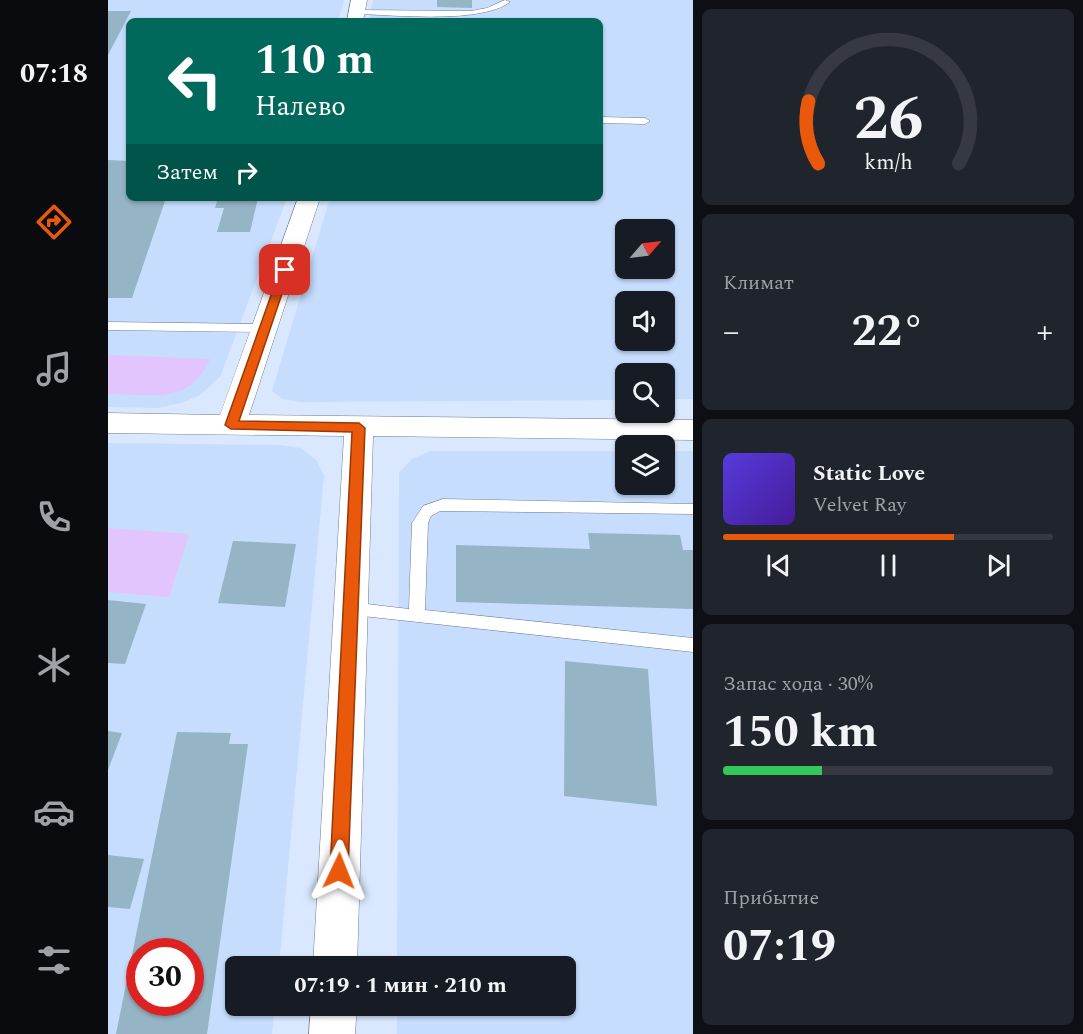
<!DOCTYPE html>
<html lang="ru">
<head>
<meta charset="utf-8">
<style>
  body { margin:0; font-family:Spectral,serif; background:#20242c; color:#f1f3f6; height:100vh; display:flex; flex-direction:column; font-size:22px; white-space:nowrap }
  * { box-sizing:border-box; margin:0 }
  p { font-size:20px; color:#9ea1a6 }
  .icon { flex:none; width:33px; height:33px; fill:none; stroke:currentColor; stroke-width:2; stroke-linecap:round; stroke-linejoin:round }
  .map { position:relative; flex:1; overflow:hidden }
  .sheet { display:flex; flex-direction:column; gap:9px; padding:9px; background:#0d0f14; width:390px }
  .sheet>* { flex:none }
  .top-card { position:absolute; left:18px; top:18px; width:477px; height:183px; border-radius:9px; box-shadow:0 2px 4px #0004; background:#00695c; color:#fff; overflow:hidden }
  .needle { width:39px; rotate:62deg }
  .controls { position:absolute; left:507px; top:219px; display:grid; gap:12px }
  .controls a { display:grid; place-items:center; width:60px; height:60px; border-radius:9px; background:#171b24; box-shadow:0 2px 4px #0004; font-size:30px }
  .speed { position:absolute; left:18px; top:938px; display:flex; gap:12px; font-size:30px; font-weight:700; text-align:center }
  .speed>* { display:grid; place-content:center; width:78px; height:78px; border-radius:50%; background:#171b24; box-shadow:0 2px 4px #0004; line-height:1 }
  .speed .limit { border:9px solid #d22; background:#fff; color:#111 }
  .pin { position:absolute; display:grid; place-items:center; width:51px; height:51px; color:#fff; margin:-26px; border-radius:12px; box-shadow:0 3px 9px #0006 }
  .me { position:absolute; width:66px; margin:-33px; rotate:2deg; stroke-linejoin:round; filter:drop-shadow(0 0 4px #0008) }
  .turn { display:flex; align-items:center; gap:21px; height:126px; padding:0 30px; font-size:27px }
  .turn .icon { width:78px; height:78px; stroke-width:2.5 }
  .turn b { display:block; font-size:42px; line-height:51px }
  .then { display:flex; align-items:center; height:57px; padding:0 30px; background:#0003; gap:12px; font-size:22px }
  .big { font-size:45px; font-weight:700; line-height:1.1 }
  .sheet .tile { flex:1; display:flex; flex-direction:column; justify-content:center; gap:9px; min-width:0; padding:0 21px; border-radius:9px; background:#20242c }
  .sheet .dial { align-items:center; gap:0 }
  .dial svg { height:156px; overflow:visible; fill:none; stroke:#363941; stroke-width:7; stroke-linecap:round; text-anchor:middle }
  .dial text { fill:#f1f3f6; stroke:none }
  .song { display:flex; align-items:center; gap:18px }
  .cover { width:72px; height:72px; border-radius:9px; background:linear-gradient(135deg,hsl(250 70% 55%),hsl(260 70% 35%)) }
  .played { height:6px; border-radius:3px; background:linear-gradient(90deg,#ea580c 70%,#363941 70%) }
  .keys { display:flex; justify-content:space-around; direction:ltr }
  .heat { display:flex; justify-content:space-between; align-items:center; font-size:33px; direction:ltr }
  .charge { height:9px; border-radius:4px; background:linear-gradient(90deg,#34c759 30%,#363941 0) }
  .trip { position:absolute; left:117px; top:956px; width:351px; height:60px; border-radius:9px; background:#171b24; box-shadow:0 2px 4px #0004; font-weight:700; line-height:60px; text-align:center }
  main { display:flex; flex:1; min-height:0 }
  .menu { display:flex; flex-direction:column; width:108px; justify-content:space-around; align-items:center; background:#090b0e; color:#9ea1a6 }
  .menu .icon { width:42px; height:42px }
  .menu .on { color:#ea580c }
  .menu b { font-size:27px; color:#f1f3f6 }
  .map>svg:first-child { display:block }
  .built { fill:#c6ddfe; fill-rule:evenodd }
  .green { fill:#e3c5fd }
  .building { fill:#95b4c5; fill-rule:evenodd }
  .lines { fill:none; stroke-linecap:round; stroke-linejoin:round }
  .service-casing { stroke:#6c7c94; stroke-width:1 }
  .minor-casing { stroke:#6c7c94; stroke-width:1 }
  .service { fill:#fff; fill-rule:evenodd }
  .minor { fill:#fff; fill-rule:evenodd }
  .route { fill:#ea580c; stroke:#983908; stroke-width:1.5 }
</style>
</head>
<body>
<main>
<nav class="menu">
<b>07:18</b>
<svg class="icon on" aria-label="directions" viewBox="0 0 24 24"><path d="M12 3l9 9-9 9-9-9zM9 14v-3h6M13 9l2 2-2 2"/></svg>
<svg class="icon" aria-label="music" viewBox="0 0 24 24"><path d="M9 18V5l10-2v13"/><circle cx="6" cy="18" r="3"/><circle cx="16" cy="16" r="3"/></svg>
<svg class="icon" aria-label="phone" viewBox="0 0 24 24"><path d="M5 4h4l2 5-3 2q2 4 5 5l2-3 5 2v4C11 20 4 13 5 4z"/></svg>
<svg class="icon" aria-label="climate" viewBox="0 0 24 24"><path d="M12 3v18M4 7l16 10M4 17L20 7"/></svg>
<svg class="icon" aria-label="car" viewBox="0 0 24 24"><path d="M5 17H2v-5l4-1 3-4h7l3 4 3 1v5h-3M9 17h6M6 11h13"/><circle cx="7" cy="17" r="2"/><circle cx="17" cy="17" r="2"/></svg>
<svg class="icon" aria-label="filters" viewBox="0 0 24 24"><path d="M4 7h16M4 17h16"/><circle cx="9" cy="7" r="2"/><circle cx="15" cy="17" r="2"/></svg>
</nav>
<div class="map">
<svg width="585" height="1034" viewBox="0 0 585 1034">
  <rect width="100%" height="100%" fill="#d9e8fe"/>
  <!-- built -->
  <g class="built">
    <polygon points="0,0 236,0 230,21 21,21 21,198 179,198 112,377 92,395 74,403 49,408 0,407"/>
    <path d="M 265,0 L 585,0 L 585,399 L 557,399 L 556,374 L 518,374 L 517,400 L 192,402 L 175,399 L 164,391 L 222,198 L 492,198 L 492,21 L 261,21 ZM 518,230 L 556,230 L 556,268 L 518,268 ZM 518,302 L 556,302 L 556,340 L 518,340 Z"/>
    <path d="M 0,443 L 172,445 L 193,448 L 209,461 L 216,475 L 171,966 L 128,966 L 128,1005 L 167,1005 L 164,1034 L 0,1034 ZM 32,951 L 82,951 L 82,1002 L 32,1002 Z"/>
    <polygon points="322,451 517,451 518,484 556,484 557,451 585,451 585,1034 289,1034 289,1005 458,1005 458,966 289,966 291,473 304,459"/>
  </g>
  <!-- green -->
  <g class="green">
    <path d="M 0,356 L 3,355 L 102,359 C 82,406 43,394 0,394 Z"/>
    <polygon points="0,528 81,534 61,597 0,592"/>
  </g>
  <!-- building -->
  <g class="building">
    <polygon points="329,0 364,0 364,8 329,7"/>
    <polygon points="0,11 23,11 0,55"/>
    <polygon points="0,160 21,161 21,198 58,198 24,298 0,298"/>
    <polygon points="110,198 150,198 142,232 109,232 116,208 107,208"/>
    <polygon points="480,533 572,535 575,550 585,550 585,609 348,602 348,545 482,549"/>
    <polygon points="125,541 188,544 177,607 110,603"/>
    <polygon points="0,600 38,604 17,664 0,663"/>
    <polygon points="457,661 540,669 549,806 456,796"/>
    <polygon points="0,731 14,733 0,770"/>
    <path d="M 69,732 L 123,733 L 121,744 L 140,744 L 99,1034 L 8,1034 ZM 32,951 L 82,951 L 82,1002 L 32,1002 Z"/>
    <polygon points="0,855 36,859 22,909 0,907"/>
  </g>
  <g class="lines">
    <!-- service casing -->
    <g class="service-casing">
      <g id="service">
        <path d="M 397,0 L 402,2 C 373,24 287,15 249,14 L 245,12 L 249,10 L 363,11 L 379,8 Z"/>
        <polygon points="492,117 537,118 542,121 537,124 492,123"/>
        <polygon points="0,322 157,324 163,328 157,332 0,330"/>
        <polygon points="335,499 585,504 585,514 332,511 323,516 320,523 317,610 585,638 585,652 236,614 234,609 236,604 242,602 301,609 304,523 315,506"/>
      </g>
    </g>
    <!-- minor casing -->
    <g class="minor-casing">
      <g id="minor">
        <polygon points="243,0 259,0 255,21 239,21"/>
        <polygon points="190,198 212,198 141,415 585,420 585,440 265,436 249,966 205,966 236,436 0,433 0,413 112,415"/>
        <polygon points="203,1005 249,1005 247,1034 201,1034"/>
      </g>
    </g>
    <!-- service -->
    <use href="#service" class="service"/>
    <!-- minor -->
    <use href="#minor" class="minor"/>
  </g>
  <!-- route -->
  <polygon class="route" points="177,267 182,270 131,421 251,423 257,428 240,871 238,877 231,880 225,877 222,871 244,432 123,429 117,425 172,270"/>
</svg>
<div class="controls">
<a><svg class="needle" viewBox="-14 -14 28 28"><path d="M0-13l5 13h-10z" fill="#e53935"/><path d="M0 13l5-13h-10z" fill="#9ea1a6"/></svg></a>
<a><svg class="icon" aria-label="sound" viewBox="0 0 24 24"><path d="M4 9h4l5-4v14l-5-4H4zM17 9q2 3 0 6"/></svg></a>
<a><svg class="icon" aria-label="search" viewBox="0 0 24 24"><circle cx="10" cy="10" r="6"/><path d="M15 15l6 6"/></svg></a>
<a><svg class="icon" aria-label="layers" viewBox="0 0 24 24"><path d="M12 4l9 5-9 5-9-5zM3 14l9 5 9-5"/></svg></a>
</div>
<div class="speed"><div class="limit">30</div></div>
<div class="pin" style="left:177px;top:270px;background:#d93025"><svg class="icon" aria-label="arrive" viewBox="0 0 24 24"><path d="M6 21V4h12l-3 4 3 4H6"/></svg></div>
<svg class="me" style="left:231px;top:871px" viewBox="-20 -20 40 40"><path d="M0-17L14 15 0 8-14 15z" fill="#ea580c" stroke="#fff" stroke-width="4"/></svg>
<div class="trip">07:19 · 1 мин · 210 m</div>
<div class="top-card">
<div class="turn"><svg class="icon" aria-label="left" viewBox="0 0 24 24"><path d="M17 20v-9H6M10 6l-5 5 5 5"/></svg><div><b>110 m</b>Налево</div></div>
<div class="then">Затем<svg class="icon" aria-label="right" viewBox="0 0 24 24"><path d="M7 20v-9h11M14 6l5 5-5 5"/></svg></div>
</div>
</div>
<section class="sheet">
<div class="tile dial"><svg viewBox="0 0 100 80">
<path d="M14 69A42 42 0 1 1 86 69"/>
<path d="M14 69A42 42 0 0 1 9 37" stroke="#ea580c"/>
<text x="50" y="56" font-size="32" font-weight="700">26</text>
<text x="50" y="72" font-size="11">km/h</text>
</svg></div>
<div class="tile"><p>Климат</p>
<div class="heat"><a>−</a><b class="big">22°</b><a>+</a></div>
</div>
<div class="tile">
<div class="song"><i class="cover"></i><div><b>Static Love</b><p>Velvet Ray</p></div></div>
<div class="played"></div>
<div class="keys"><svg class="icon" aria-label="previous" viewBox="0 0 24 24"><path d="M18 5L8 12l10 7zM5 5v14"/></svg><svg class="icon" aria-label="pause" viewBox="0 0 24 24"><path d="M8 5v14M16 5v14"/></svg><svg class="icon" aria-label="next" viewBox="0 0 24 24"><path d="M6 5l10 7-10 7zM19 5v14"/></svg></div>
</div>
<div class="tile"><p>Запас хода · 30%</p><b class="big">150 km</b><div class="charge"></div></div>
<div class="tile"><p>Прибытие</p><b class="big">07:19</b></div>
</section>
</main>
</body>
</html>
